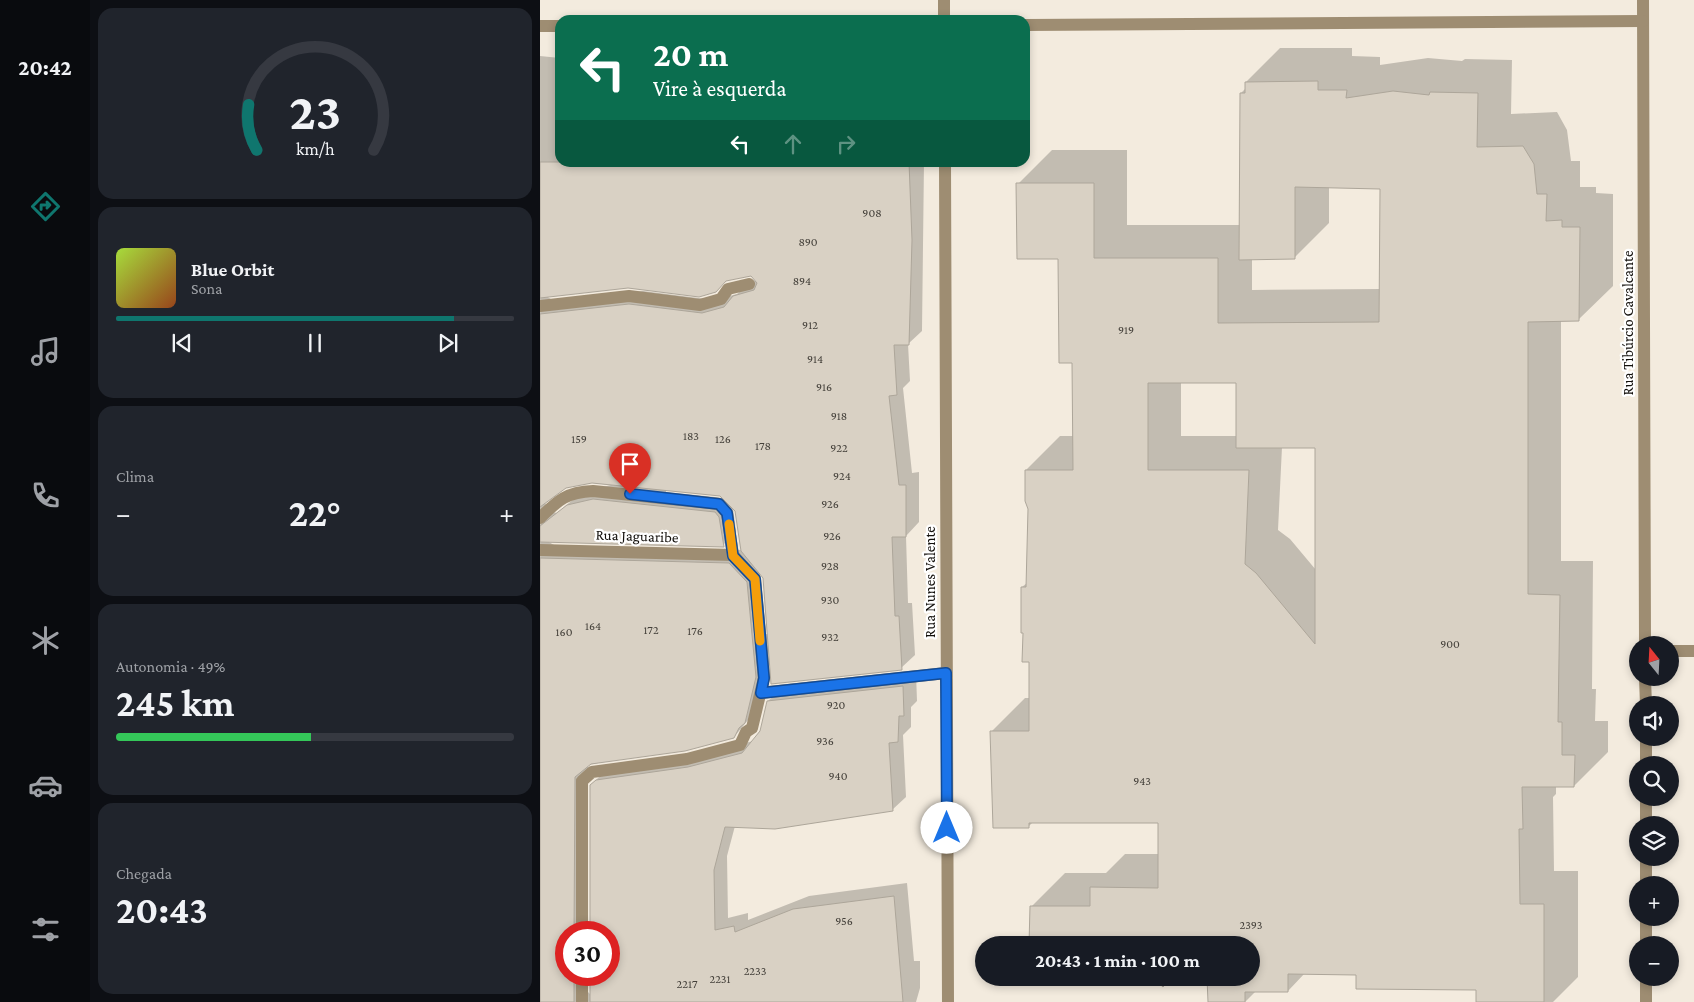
<!DOCTYPE html>
<html lang="pt">
<head>
<meta charset="utf-8">
<style>
  body { margin:0; font-family:"Crimson Pro",serif; background:#20242c; color:#f1f3f6; height:100vh; display:flex; flex-direction:column; font-size:19px; white-space:nowrap }
  * { box-sizing:border-box; margin:0 }
  p { font-size:16px; color:#9ea1a6 }
  .icon { flex:none; width:28px; height:28px; fill:none; stroke:currentColor; stroke-width:2; stroke-linecap:round; stroke-linejoin:round }
  .map { position:relative; flex:1; overflow:hidden }
  .drawer { display:flex; flex-direction:column; gap:8px; padding:8px; background:#0d0f14; width:450px }
  .drawer>* { flex:none }
  .hud { position:absolute; left:15px; top:15px; width:475px; height:152px; border-radius:15px; box-shadow:0 2px 8px #0003; background:#0b6e4f; color:#fff; overflow:hidden }
  .needle { width:32px; rotate:342deg }
  .tools { position:absolute; left:1089px; top:636px; display:grid; gap:10px }
  .tools a { display:grid; place-items:center; width:50px; height:50px; border-radius:50%; background:#171b24; box-shadow:0 2px 8px #0003; font-size:25px }
  .speed { position:absolute; left:15px; top:921px; display:flex; gap:10px; font-size:25px; font-weight:700; text-align:center }
  .speed>* { display:grid; place-content:center; width:65px; height:65px; border-radius:50%; background:#171b24; box-shadow:0 2px 8px #0003; line-height:1 }
  .speed .limit { border:8px solid #d22; background:#fff; color:#111 }
  .pin { position:absolute; display:grid; place-items:center; width:42px; height:42px; color:#fff; margin:-51px -21px; border-radius:50% 50% 50% 0; rotate:-45deg; box-shadow:0 0 5px #0007 }
  .pin .icon { rotate:45deg }
  .me { position:absolute; width:55px; margin:-28px; rotate:0deg; stroke-linejoin:round; filter:drop-shadow(0 0 4px #0008) }
  .turn { display:flex; align-items:center; gap:18px; height:105px; padding:0 15px; font-size:22px }
  .turn .icon { width:65px; height:65px; stroke-width:2.5 }
  .turn b { display:block; font-size:35px; line-height:42px }
  .lanes { display:flex; align-items:center; height:48px; padding:0 15px; background:#0003; justify-content:center; gap:25px; direction:ltr }
  .lanes .off { opacity:.35 }
  .big { font-size:38px; font-weight:700; line-height:1.1 }
  .drawer .tile { flex:1; display:flex; flex-direction:column; justify-content:center; gap:8px; min-width:0; padding:0 18px; border-radius:15px; background:#20242c }
  .drawer .dial { align-items:center; gap:0 }
  .dial svg { height:130px; overflow:visible; fill:none; stroke:#363941; stroke-width:7; stroke-linecap:round; text-anchor:middle }
  .dial text { fill:#f1f3f6; stroke:none }
  .song { display:flex; align-items:center; gap:15px }
  .cover { width:60px; height:60px; border-radius:8px; background:linear-gradient(135deg,hsl(80 70% 55%),hsl(20 70% 35%)) }
  .played { height:5px; border-radius:2px; background:linear-gradient(90deg,#0f766e 85%,#363941 85%) }
  .keys { display:flex; justify-content:space-around; direction:ltr }
  .heat { display:flex; justify-content:space-between; align-items:center; font-size:28px; direction:ltr }
  .charge { height:8px; border-radius:4px; background:linear-gradient(90deg,#34c759 49%,#363941 0) }
  .trip { position:absolute; left:435px; top:936px; width:285px; height:50px; border-radius:25px; background:#171b24; box-shadow:0 2px 8px #0003; font-weight:700; line-height:50px; text-align:center }
  main { display:flex; flex:1; min-height:0 }
  .tab-bar { display:flex; flex-direction:column; width:90px; justify-content:space-around; align-items:center; background:#090b0e; color:#9ea1a6 }
  .tab-bar .icon { width:35px; height:35px }
  .tab-bar .on { color:#0f766e }
  .tab-bar b { font-size:22px; color:#f1f3f6 }
  .map>svg:first-child { display:block }
  .shadow { fill:#0003; fill-rule:evenodd }
  .building { fill:#d9d1c4; stroke:#ada69a; fill-rule:evenodd }
  .lines { fill:none; stroke-linecap:round; stroke-linejoin:round }
  .minor { stroke:#9e8d72; stroke-width:12 }
  .route-casing { stroke:#114b97; stroke-width:12 }
  .route { stroke:#1a73e8; stroke-width:9 }
  .slow { stroke:#f59e0b; stroke-width:9 }
  .labels { text-anchor:middle; dominant-baseline:central; stroke-width:4.5; stroke-linejoin:round; paint-order:stroke }
  .number-label { font-size:12px; fill:#44403a }
  .street-label { font-size:15px; fill:#13100c; stroke:#fff }
</style>
</head>
<body>
<main>
<nav class="tab-bar">
<b>20:42</b>
<svg class="icon on" aria-label="directions" viewBox="0 0 24 24"><path d="M12 3l9 9-9 9-9-9zM9 14v-3h6M13 9l2 2-2 2"/></svg>
<svg class="icon" aria-label="music" viewBox="0 0 24 24"><path d="M9 18V5l10-2v13"/><circle cx="6" cy="18" r="3"/><circle cx="16" cy="16" r="3"/></svg>
<svg class="icon" aria-label="phone" viewBox="0 0 24 24"><path d="M5 4h4l2 5-3 2q2 4 5 5l2-3 5 2v4C11 20 4 13 5 4z"/></svg>
<svg class="icon" aria-label="climate" viewBox="0 0 24 24"><path d="M12 3v18M4 7l16 10M4 17L20 7"/></svg>
<svg class="icon" aria-label="car" viewBox="0 0 24 24"><path d="M5 17H2v-5l4-1 3-4h7l3 4 3 1v5h-3M9 17h6M6 11h13"/><circle cx="7" cy="17" r="2"/><circle cx="17" cy="17" r="2"/></svg>
<svg class="icon" aria-label="filters" viewBox="0 0 24 24"><path d="M4 7h16M4 17h16"/><circle cx="9" cy="7" r="2"/><circle cx="15" cy="17" r="2"/></svg>
</nav>
<section class="drawer">
<div class="tile dial"><svg viewBox="0 0 100 80">
<path d="M14 69A42 42 0 1 1 86 69"/>
<path d="M14 69A42 42 0 0 1 9 41" stroke="#0f766e"/>
<text x="50" y="56" font-size="32" font-weight="700">23</text>
<text x="50" y="72" font-size="11">km/h</text>
</svg></div>
<div class="tile">
<div class="song"><i class="cover"></i><div><b>Blue Orbit</b><p>Sona</p></div></div>
<div class="played"></div>
<div class="keys"><svg class="icon" aria-label="previous" viewBox="0 0 24 24"><path d="M18 5L8 12l10 7zM5 5v14"/></svg><svg class="icon" aria-label="pause" viewBox="0 0 24 24"><path d="M8 5v14M16 5v14"/></svg><svg class="icon" aria-label="next" viewBox="0 0 24 24"><path d="M6 5l10 7-10 7zM19 5v14"/></svg></div>
</div>
<div class="tile"><p>Clima</p>
<div class="heat"><a>−</a><b class="big">22°</b><a>+</a></div>
</div>
<div class="tile"><p>Autonomia · 49%</p><b class="big">245 km</b><div class="charge"></div></div>
<div class="tile"><p>Chegada</p><b class="big">20:43</b></div>
</section>
<div class="map">
<svg width="1154" height="1002" viewBox="0 0 1154 1002">
  <rect width="100%" height="100%" fill="#f3ebde"/>
  <!-- shadow -->
  <g class="shadow">
    <path d="M 740,48 L 812,48 L 812,56 L 840,57 L 840,65 L 888,58 L 922,61 L 925,59 L 972,60 L 971,114 L 1017,112 L 1027,130 L 1031,161 L 1040,161 L 1040,187 L 1056,187 L 1056,193 L 1073,194 L 1073,286 L 1038,320 L 1021,320 L 1021,561 L 1053,561 L 1052,689 L 1056,689 L 1055,721 L 1068,721 L 1068,752 L 1034,786 L 1016,786 L 1016,794 L 1013,797 L 1014,871 L 1038,871 L 1038,977 L 1013,1002 L 937,1002 L 937,989 L 817,974 L 765,973 L 748,991 L 716,991 L 705,1002 L 669,1002 L 669,978 L 711,978 L 711,945 L 668,945 L 668,939 L 663,945 L 491,945 L 491,907 L 525,873 L 566,873 L 585,854 L 620,854 L 620,821 L 494,821 L 489,826 L 451,732 L 485,698 L 490,698 L 490,660 L 484,632 L 482,587 L 487,583 L 490,509 L 486,470 L 520,436 L 534,436 L 534,362 L 520,258 L 478,184 L 512,150 L 587,150 L 587,225 L 700,225 L 701,93 L 706,88 L 706,82 ZM 789,187 L 841,188 L 841,289 L 712,290 L 712,258 L 755,257 L 789,223 ZM 697,381 L 697,436 L 641,436 L 641,382 ZM 742,447 L 776,447 L 776,570 L 750,539 L 738,530 Z"/>
    <path d="M 0,56 L 20,58 L 20,162 L 384,162 L 382,331 L 368,344 L 370,381 L 363,388 L 372,473 L 379,472 L 379,522 L 366,536 L 368,603 L 372,603 L 375,655 L 361,668 L 230,659 L 218,708 L 194,737 L 48,765 L 48,923 L 51,925 L 51,785 L 65,771 L 163,754 L 213,741 L 221,731 L 228,701 L 242,688 L 376,673 L 377,701 L 371,707 L 371,727 L 363,735 L 366,797 L 352,810 L 195,826 L 187,856 L 188,918 L 208,913 L 208,920 L 269,896 L 367,883 L 374,961 L 380,961 L 380,988 L 376,1002 L 0,1002 ZM 212,275 L 217,280 L 208,283 L 197,294 L 174,300 L 103,291 L 14,301 L 6,296 ZM 43,482 L 71,485 L 42,492 L 17,513 L 8,511 L 5,502 L 18,490 ZM 126,490 L 181,495 L 184,498 L 126,492 ZM 193,508 L 196,511 L 202,550 L 14,545 L 7,541 L 183,545 L 196,532 ZM 220,573 L 224,577 L 228,634 L 226,634 ZM 26,932 L 69,932 L 69,975 L 51,975 L 51,995 L 48,992 L 47,975 L 26,975 Z"/>
    <polygon points="490,978 517,978 513,981 490,980"/>
    <polygon points="518,978 609,978 604,982 521,981"/>
  </g>
  <!-- building -->
  <g class="building">
    <path d="M 778,81 L 778,90 L 807,90 L 806,98 L 853,91 L 889,95 L 890,92 L 938,93 L 937,147 L 983,146 L 994,164 L 997,194 L 1007,194 L 1006,221 L 1022,220 L 1022,227 L 1040,227 L 1039,321 L 988,322 L 988,594 L 1020,595 L 1018,722 L 1022,722 L 1022,755 L 1035,755 L 1034,787 L 982,787 L 983,829 L 979,829 L 980,904 L 1004,904 L 1004,1002 L 936,1002 L 936,990 L 816,989 L 816,975 L 748,974 L 748,992 L 705,992 L 705,1002 L 668,1002 L 667,978 L 711,978 L 711,945 L 667,945 L 667,939 L 661,945 L 489,945 L 490,906 L 550,906 L 550,887 L 618,888 L 618,823 L 489,823 L 489,828 L 453,828 L 450,731 L 489,731 L 489,662 L 482,662 L 483,633 L 481,633 L 481,587 L 486,587 L 488,509 L 485,501 L 485,470 L 533,470 L 532,363 L 519,363 L 518,259 L 477,259 L 476,183 L 554,183 L 554,258 L 678,258 L 678,323 L 839,322 L 840,189 L 755,187 L 755,259 L 699,260 L 700,93 L 705,93 L 705,82 ZM 608,383 L 696,383 L 696,448 L 775,448 L 775,644 L 716,573 L 705,564 L 709,470 L 608,470 Z"/>
    <polygon points="0,162 369,162 372,240 369,345 354,345 357,395 349,396 359,485 366,485 366,537 352,537 355,616 359,616 362,670 231,684 223,578 201,551 195,511 180,496 52,483 26,488 0,507 0,314 89,304 162,313 184,307 193,296 214,290 217,283 211,276 186,281 176,292 159,297 88,288 0,298"/>
    <polygon points="53,499 175,512 179,517 184,547 0,542 0,526 27,505"/>
    <polygon points="0,558 189,563 207,582 216,677 205,723 199,728 194,738 145,751 51,764 35,777 34,932 26,932 26,975 34,975 34,1002 0,1002"/>
    <polygon points="363,686 364,716 359,716 358,742 349,743 353,811 235,829 185,827 174,870 175,930 194,926 195,932 253,909 354,896 363,1002 50,1002 50,975 69,975 69,932 50,932 50,785 56,780 148,767 202,753 220,731 227,701"/>
    <polygon points="489,978 610,978 604,983 521,982 517,979 513,982 489,981"/>
    <polygon points="613,978 632,978 623,987"/>
  </g>
  <g class="lines">
    <!-- minor -->
    <g class="minor">
      <polyline points="1103,0 1105,645"/>
      <polyline points="404,20 404,0"/>
      <polyline points="485,25 1103,21"/>
      <polyline points="0,26 20,26"/>
      <polyline points="405,162 408,1002"/>
      <polyline points="0,306 89,296 160,305 181,299 188,289 209,284"/>
      <path d="M 0,518 C 18,500 27,492 53,491 L 179,504 L 187,513 L 193,555 L 215,579 L 224,678 L 212,728 L 206,732 L 200,745 L 147,759 L 52,772 L 42,781 L 42,932"/>
      <polyline points="0,550 193,555"/>
      <polyline points="1130,651 1154,651"/>
      <polyline points="1105,678 1106,705"/>
      <polyline points="221,693 406,673"/>
      <polyline points="1106,738 1106,765"/>
      <polyline points="1106,798 1106,825"/>
      <polyline points="1106,858 1106,885"/>
      <polyline points="1106,918 1106,945"/>
      <polyline points="1106,978 1106,1002"/>
      <polyline points="42,1002 42,975"/>
    </g>
  </g>
  <g class="lines">
    <!-- route casing -->
    <g class="route-casing">
      <polyline id="route" points="90,494 179,504 187,513 193,556 215,579 224,678 221,693 406,673 407,828"/>
    </g>
    <!-- route -->
    <use href="#route" class="route"/>
    <!-- slow -->
    <polyline class="slow" points="189,524 193,556 215,579 220,641"/>
  </g>
  <g class="labels">
    <!-- number labels -->
    <g class="number-label">
      <text x="332" y="213">908</text>
      <text x="268" y="242">890</text>
      <text x="262" y="281">894</text>
      <text x="270" y="325">912</text>
      <text x="586" y="330">919</text>
      <text x="275" y="359">914</text>
      <text x="284" y="387">916</text>
      <text x="299" y="416">918</text>
      <text x="151" y="436">183</text>
      <text x="39" y="439">159</text>
      <text x="183" y="439">126</text>
      <text x="223" y="446">178</text>
      <text x="299" y="448">922</text>
      <text x="302" y="476">924</text>
      <text x="290" y="504">926</text>
      <text x="292" y="536">926</text>
      <text x="290" y="566">928</text>
      <text x="290" y="600">930</text>
      <text x="53" y="626">164</text>
      <text x="111" y="630">172</text>
      <text x="155" y="631">176</text>
      <text x="24" y="632">160</text>
      <text x="290" y="637">932</text>
      <text x="910" y="644">900</text>
      <text x="296" y="705">920</text>
      <text x="285" y="741">936</text>
      <text x="298" y="776">940</text>
      <text x="602" y="781">943</text>
      <text x="304" y="921">956</text>
      <text x="711" y="925">2393</text>
      <text x="215" y="971">2233</text>
      <text x="180" y="979">2231</text>
      <text x="147" y="984">2217</text>
    </g>
    <!-- street labels -->
    <g class="street-label">
      <text transform="translate(1088 323) rotate(-90)">Rua Tibúrcio Cavalcante</text>
      <text transform="translate(97 536) rotate(2)">Rua Jaguaribe</text>
      <text transform="translate(390 582) rotate(-90)">Rua Nunes Valente</text>
    </g>
  </g>
</svg>
<div class="tools">
<a><svg class="needle" viewBox="-14 -14 28 28"><path d="M0-13l5 13h-10z" fill="#e53935"/><path d="M0 13l5-13h-10z" fill="#9ea1a6"/></svg></a>
<a><svg class="icon" aria-label="sound" viewBox="0 0 24 24"><path d="M4 9h4l5-4v14l-5-4H4zM17 9q2 3 0 6"/></svg></a>
<a><svg class="icon" aria-label="search" viewBox="0 0 24 24"><circle cx="10" cy="10" r="6"/><path d="M15 15l6 6"/></svg></a>
<a><svg class="icon" aria-label="layers" viewBox="0 0 24 24"><path d="M12 4l9 5-9 5-9-5zM3 14l9 5 9-5"/></svg></a>
<a>+</a>
<a>−</a>
</div>
<div class="speed"><div class="limit">30</div></div>
<div class="pin" style="left:90px;top:494px;background:#d93025"><svg class="icon" aria-label="arrive" viewBox="0 0 24 24"><path d="M6 21V4h12l-3 4 3 4H6"/></svg></div>
<svg class="me" style="left:407px;top:828px" viewBox="-20 -20 40 40"><circle r="19" fill="#fff"/><path d="M0-13L10 11 0 6-10 11z" fill="#1a73e8"/></svg>
<div class="trip">20:43 · 1 min · 100 m</div>
<div class="hud">
<div class="turn"><svg class="icon" aria-label="left" viewBox="0 0 24 24"><path d="M17 20v-9H6M10 6l-5 5 5 5"/></svg><div><b>20 m</b>Vire à esquerda</div></div>
<div class="lanes"><svg class="icon" aria-label="left" viewBox="0 0 24 24"><path d="M17 20v-9H6M10 6l-5 5 5 5"/></svg><svg class="icon off" aria-label="ahead" viewBox="0 0 24 24"><path d="M12 20V5M6 11l6-6 6 6"/></svg><svg class="icon off" aria-label="right" viewBox="0 0 24 24"><path d="M7 20v-9h11M14 6l5 5-5 5"/></svg></div>
</div>
</div>
</main>
</body>
</html>
